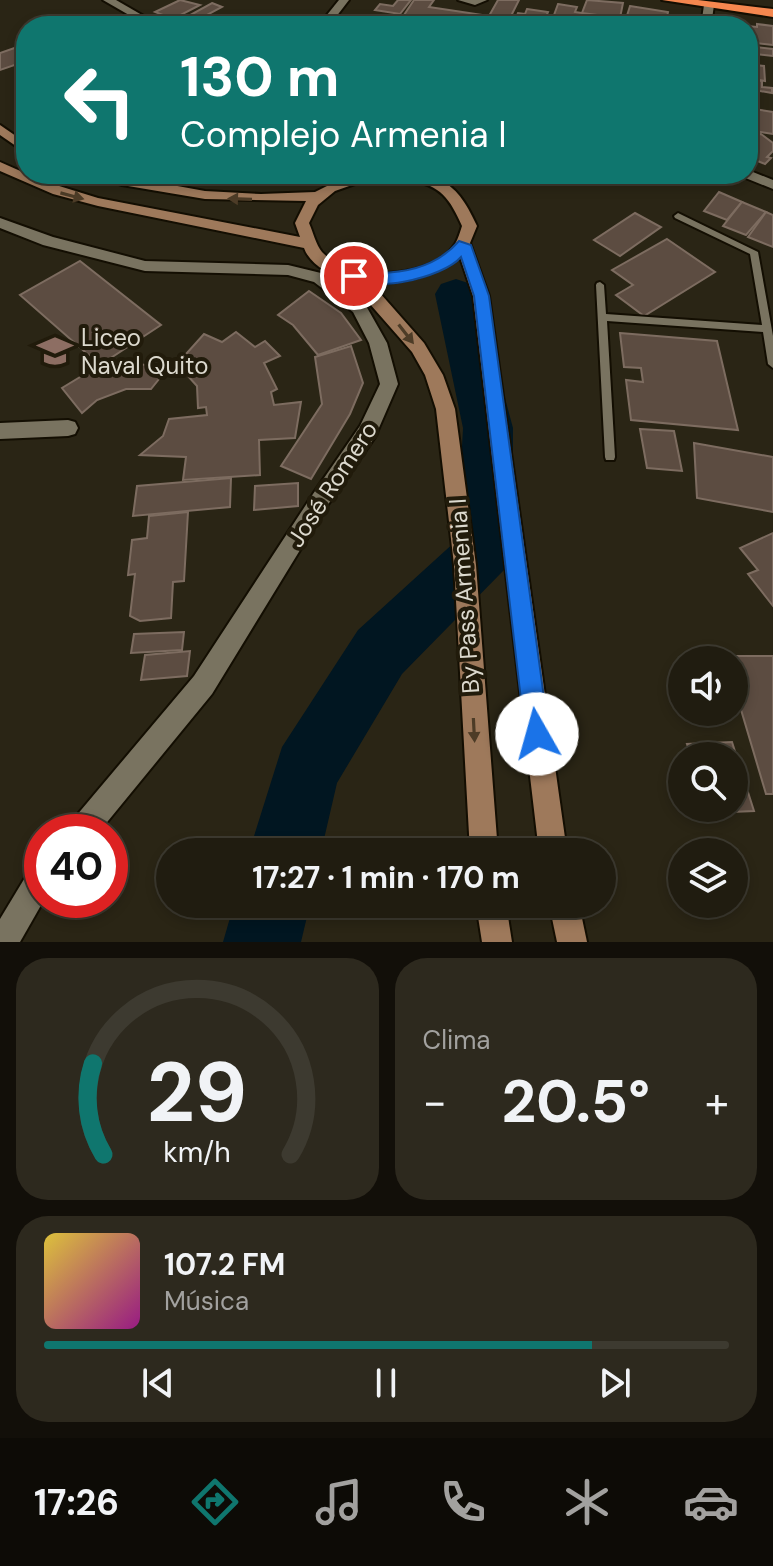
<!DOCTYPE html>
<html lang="es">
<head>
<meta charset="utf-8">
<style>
  body { margin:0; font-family:"DM Sans",sans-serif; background:#2d291e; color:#f1f3f6; height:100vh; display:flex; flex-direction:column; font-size:30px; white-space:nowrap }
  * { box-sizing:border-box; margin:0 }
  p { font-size:26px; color:#a2a19f }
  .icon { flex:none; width:44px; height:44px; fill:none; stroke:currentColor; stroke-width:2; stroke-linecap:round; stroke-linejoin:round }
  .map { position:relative; height:942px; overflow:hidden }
  .panel { display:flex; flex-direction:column; gap:16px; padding:16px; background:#120f09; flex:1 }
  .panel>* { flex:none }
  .guide { position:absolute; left:16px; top:16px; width:742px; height:168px; border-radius:32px; box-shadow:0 4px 12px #0003,0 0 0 2px #3d3a30; background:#0f766e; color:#fff; overflow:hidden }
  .buttons { position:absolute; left:668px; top:646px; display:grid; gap:16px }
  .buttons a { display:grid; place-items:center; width:80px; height:80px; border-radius:50%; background:#201c10; box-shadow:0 4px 12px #0003,0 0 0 2px #3d3a30; font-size:40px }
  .speed { position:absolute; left:24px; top:814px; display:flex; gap:16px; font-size:40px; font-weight:700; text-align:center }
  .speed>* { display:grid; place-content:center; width:104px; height:104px; border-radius:50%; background:#201c10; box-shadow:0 4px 12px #0003,0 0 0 2px #3d3a30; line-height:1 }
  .speed .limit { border:12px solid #d22; background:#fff; color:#111 }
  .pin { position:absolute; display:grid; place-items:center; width:68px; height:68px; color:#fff; margin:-34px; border:4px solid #fff; border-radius:50%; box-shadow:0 2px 8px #0007 }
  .me { position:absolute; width:88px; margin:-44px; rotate:353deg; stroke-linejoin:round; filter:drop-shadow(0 0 6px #0008) }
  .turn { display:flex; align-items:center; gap:28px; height:168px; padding:0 32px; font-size:36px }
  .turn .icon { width:104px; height:104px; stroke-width:2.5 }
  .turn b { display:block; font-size:56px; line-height:68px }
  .big { font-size:60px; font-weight:700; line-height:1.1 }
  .panel .tile { flex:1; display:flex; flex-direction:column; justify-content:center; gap:12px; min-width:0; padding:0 28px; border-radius:32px; background:#2d291e }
  .panel .dial { align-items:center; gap:0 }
  .dial svg { height:208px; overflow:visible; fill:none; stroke:#3d3a30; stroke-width:7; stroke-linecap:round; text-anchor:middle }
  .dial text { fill:#f1f3f6; stroke:none }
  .song { display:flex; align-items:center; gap:24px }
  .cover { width:96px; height:96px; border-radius:12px; background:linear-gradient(135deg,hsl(50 70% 55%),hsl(310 70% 35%)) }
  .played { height:8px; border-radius:4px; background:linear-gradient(90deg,#0f766e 80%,#3d3a30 80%) }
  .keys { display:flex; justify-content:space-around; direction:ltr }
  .heat { display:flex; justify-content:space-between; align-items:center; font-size:44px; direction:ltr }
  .panel .tiles { flex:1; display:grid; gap:16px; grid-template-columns:1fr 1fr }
  .tile:last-child { grid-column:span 2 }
  .trip { position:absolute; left:156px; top:838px; width:460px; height:80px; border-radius:40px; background:#201c10; box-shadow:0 4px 12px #0003,0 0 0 2px #3d3a30; font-weight:700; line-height:80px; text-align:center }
  .tabs { display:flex; height:128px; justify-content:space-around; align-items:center; background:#0d0b06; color:#a2a19f }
  .tabs .icon { width:56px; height:56px }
  .tabs .current { color:#0f766e }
  .tabs b { font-size:36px; color:#f1f3f6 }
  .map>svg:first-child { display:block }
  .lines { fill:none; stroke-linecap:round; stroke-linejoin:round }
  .river { fill:#011621; fill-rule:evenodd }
  .building { fill:#5c4c41; stroke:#7d6c60; stroke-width:2 }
  .lane-casing { stroke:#130e02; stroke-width:4 }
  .street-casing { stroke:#130e02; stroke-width:4 }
  .secondary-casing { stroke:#130e02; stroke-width:4 }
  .highway-casing { stroke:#130e02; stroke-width:4 }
  .lane { fill:#797360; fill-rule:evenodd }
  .street { fill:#797360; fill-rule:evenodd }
  .secondary { fill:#9e795b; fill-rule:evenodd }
  .highway { fill:#f5874f; fill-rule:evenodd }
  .oneway { fill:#4d3c27 }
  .route { fill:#1a73e8; stroke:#114b97; stroke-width:2 }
  .labels { text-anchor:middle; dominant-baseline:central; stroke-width:8; stroke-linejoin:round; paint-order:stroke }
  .poi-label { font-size:24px; fill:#dcd9ce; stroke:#211b0b; text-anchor:start }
  .street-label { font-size:24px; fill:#dcd9ce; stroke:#211b0b }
</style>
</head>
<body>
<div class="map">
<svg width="773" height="942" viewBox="0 0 773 942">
  <rect width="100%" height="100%" fill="#2a2515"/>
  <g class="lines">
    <!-- river -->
    <g class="river">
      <polygon points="456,279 471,284 477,294 513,428 513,551 505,569 402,674 337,783 321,852 249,852 282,747 358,630 457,540 463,428 435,294 441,284"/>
      <polygon points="234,904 310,904 301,942 223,942"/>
    </g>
  </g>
  <!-- building -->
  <g class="building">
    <polygon points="180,0 200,5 173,19 155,12"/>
    <polygon points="398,0 411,0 400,14 375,10 380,4 393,6"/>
    <polygon points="414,0 434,0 429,7 489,16 498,0 519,0 506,26 480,26 404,15"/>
    <polygon points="587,0 623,3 620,18 582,13"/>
    <polygon points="212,3 222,7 194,22 183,19"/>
    <polygon points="558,4 577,7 575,12 582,13 578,26 550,26"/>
    <polygon points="630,6 668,12 665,26 625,22"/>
    <polygon points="527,9 548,12 542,26 513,25 518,13 525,14"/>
    <polygon points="57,15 66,22 51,26 42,19"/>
    <polygon points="275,15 284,22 267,26 211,26 251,22"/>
    <polygon points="587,15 622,19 621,26 582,26"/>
    <polygon points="757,24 773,26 773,45 748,42 748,26 757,27"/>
    <polygon points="26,44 26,61 0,70 0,53"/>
    <polygon points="748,46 773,49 773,56 748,53"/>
    <polygon points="748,64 764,66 765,81 748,78"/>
    <polygon points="748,79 762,81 762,87 772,88 772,93 748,89"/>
    <polygon points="748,108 773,112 773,134 748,130"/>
    <polygon points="761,134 773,143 773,151 767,157 771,158 765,164 748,157 748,135"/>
    <polygon points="660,174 681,174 688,183 668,185"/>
    <polygon points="688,174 723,174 732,179 695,184"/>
    <polygon points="719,192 742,202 727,220 704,211"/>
    <polygon points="742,202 766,212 746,235 723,226"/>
    <polygon points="766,212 773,215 773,247 748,237"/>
    <polygon points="635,213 661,227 620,256 594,240"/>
    <polygon points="667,239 715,272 644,316 616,295 633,285 612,270"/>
    <polygon points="80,261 161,325 100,365 20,295"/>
    <polygon points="309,291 341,313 361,340 318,355 293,325 278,315"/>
    <polygon points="236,332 255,347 265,341 280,356 264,363 277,389 271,392 274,405 301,402 295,438 259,440 260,475 183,480 186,457 140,455 163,436 169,419 207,415 206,407 198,408 197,386 177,364 204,334 222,342"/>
    <polygon points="620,333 717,341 738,430 631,420 626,380 643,382 641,368 624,367"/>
    <polygon points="351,346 363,383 350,414 311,479 281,466 322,404 315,357"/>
    <polygon points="134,363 167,369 151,389 126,389 97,400 82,413 62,388 100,365"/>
    <polygon points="640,429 674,431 682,471 647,468"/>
    <polygon points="694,443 773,457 773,512 697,498"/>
    <polygon points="231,478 230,507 133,516 137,486"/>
    <polygon points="298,483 298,506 254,510 255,486"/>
    <polygon points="188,512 184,581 173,582 171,618 140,621 130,616 135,574 128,575 132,540 147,538 149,516"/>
    <polygon points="773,533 773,606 748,574 758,570 740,548"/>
    <polygon points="184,632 182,650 131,653 134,634"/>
    <polygon points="190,651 187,676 141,680 145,655"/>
    <polygon points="725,656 773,656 773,794 766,794 734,686 734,660 726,660"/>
    <polygon points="732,742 754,811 707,813 706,808 734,808 734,756 691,756 687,744"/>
  </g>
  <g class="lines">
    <!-- lane casing -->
    <g class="lane-casing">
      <g id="lane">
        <polygon points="458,0 487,0 475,5"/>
        <polygon points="678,213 758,252 773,336 773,368 768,364 763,332 607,321 615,457 614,460 606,460 605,457 596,285 597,283 600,282 604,285 606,314 762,325 750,254 675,218 674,216"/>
      </g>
    </g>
    <!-- street casing -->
    <g class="street-casing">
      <g id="street">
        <polygon points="103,0 116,0 161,26 148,26"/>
        <polygon points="339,0 349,0 329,26 318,26"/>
        <polygon points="709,2 714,5 711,26 701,26 704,5"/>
        <polygon points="748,170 773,180 773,189 743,177 741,174 748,174"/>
        <polygon points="0,218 53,237 145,261 288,265 325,274 365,304 387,343 398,384 375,437 327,506 212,694 99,832 67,832 71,822 194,676 313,494 360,426 380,384 369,343 353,312 314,282 288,275 145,271 43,245 0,228"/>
        <polygon points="68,420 75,422 78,428 75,434 68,436 0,439 0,423"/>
        <polygon points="42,862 44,900 20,942 0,942 0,919 32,866"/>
      </g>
    </g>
    <!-- secondary casing -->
    <g class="secondary-casing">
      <g id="secondary">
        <polygon points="0,125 26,143 26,153 0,135"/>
        <path d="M 0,162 L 43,181 L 98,198 L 300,237 L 295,223 L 306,201 L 205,199 L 122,185 L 88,174 L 111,174 L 205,191 L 261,194 L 315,192 L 347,176 L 383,174 L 335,191 L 318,205 L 309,223 C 313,232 316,245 322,252 C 350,282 432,280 455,244 C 458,239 460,232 462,226 C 450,199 441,185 409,180 C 400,178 392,179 384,174 C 436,174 454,175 477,226 L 470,243 L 489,296 L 567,852 L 539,852 L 473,296 L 460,257 C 433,277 405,282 372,284 L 424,343 L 443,375 L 455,409 L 476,565 L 498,852 L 470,852 L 454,565 L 436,409 L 425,375 L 412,352 L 348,279 C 331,276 310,265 304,248 L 98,206 L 53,194 L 0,171 Z"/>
        <polygon points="476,904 506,904 512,942 482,942"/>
        <polygon points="549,904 579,904 587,942 557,942"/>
      </g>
    </g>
    <!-- highway casing -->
    <g class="highway-casing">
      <polygon id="highway" points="662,0 698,0 773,9 773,17"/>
    </g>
    <!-- lane -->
    <use href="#lane" class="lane"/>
    <!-- street -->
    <use href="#street" class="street"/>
    <!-- secondary -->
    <use href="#secondary" class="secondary"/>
    <!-- highway -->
    <use href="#highway" class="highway"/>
  </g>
  <!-- one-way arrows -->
  <defs><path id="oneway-solid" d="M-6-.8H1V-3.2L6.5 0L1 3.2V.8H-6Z" transform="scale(2)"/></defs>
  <g class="oneway">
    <use href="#oneway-solid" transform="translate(72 196) rotate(15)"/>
    <use href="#oneway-solid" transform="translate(240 199) rotate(-178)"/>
    <use href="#oneway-solid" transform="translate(406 334) rotate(52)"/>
    <use href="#oneway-solid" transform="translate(474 730) rotate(87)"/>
  </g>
  <!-- route -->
  <path class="route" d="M 459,241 L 471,245 L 489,296 L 549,734 L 545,742 L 537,745 L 529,742 L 525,734 L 474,296 L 461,257 C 443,278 368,295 347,276 L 354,271 C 393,276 432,272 459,241 Z"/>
  <!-- icons -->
  <defs>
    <g id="school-bare" transform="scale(2.76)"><path d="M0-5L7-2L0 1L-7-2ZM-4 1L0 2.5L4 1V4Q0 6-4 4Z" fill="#8d6e63" stroke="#211b0b" stroke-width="2.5" paint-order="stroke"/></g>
  </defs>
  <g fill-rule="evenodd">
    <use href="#school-bare" x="55" y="351"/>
  </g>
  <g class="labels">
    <!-- poi labels -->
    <g class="poi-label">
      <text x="81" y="337">Liceo<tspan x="81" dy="28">Naval Quito</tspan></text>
    </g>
    <!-- street labels -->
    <g class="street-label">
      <text transform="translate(332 484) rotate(-57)">José Romero</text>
      <text transform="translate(464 596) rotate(-94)">By Pass Armenia I</text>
    </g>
  </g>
</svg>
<div class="buttons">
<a><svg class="icon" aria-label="sound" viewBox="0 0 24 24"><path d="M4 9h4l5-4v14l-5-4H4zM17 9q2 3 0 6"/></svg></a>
<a><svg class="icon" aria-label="search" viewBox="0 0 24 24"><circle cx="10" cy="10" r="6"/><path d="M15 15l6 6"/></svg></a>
<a><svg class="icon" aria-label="layers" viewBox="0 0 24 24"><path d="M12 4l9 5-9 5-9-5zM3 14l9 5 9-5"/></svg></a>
</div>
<div class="speed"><div class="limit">40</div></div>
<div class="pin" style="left:354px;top:276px;background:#d93025"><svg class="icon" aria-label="arrive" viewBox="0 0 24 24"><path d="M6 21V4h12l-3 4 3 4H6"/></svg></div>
<svg class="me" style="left:537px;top:734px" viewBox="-20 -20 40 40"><circle r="19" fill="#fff"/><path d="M0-13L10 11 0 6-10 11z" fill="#1a73e8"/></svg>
<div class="trip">17:27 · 1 min · 170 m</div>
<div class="guide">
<div class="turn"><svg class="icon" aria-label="left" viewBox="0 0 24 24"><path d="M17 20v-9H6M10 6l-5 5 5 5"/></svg><div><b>130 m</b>Complejo Armenia I</div></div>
</div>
</div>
<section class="panel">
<div class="tiles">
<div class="tile dial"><svg viewBox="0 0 100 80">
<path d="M14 69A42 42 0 1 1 86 69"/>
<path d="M14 69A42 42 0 0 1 10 34" stroke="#0f766e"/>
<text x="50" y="56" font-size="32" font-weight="700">29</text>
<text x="50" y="72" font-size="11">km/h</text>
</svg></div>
<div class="tile"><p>Clima</p>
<div class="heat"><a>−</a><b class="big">20.5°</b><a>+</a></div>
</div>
<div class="tile">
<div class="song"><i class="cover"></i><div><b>107.2 FM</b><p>Música</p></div></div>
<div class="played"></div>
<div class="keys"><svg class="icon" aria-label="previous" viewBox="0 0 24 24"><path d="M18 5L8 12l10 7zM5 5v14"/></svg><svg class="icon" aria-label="pause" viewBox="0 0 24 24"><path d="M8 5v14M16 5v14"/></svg><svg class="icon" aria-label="next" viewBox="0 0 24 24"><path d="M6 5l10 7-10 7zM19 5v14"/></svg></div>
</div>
</div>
</section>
<nav class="tabs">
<b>17:26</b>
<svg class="icon current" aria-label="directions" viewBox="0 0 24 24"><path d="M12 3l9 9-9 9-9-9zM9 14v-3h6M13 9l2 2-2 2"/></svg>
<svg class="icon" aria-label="music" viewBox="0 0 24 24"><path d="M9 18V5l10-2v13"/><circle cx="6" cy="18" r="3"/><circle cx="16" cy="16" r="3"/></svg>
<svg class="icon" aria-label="phone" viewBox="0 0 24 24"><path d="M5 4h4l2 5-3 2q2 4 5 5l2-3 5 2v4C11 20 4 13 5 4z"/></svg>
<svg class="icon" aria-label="climate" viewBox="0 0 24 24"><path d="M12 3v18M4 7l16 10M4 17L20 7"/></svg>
<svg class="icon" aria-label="car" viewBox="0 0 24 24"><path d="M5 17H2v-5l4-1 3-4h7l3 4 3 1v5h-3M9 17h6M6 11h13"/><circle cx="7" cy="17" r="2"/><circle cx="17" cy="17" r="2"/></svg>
</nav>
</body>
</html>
